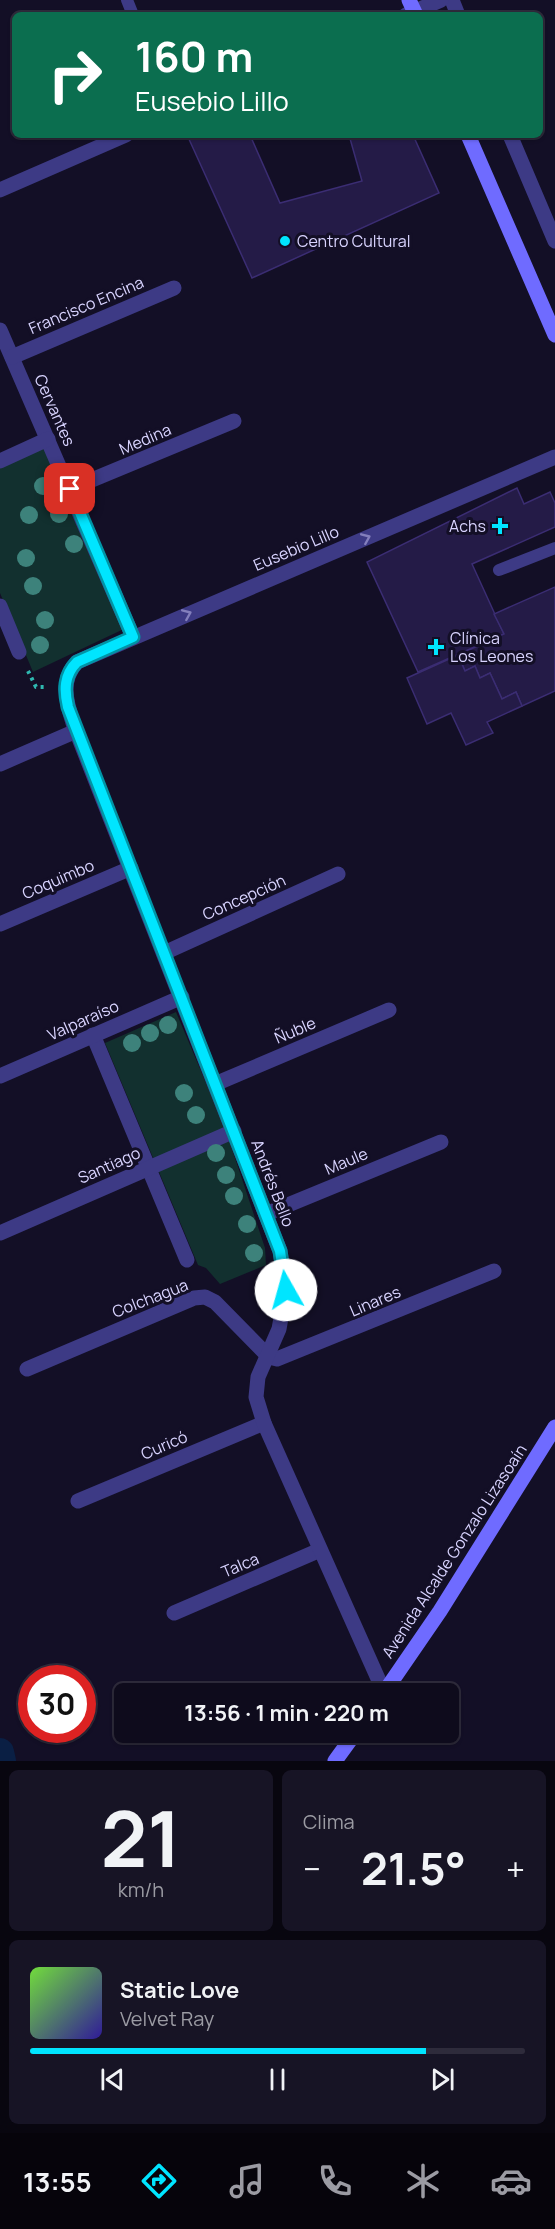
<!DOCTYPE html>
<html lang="es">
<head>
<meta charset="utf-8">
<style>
  body { margin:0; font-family:Manrope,sans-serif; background:#171425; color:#f1f3f6; height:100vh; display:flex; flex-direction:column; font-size:22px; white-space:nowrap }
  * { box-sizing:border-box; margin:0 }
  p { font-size:20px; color:#9b9ba3 }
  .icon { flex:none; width:33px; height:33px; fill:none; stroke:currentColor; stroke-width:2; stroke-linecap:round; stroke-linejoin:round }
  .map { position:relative; height:1761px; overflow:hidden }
  .panel { display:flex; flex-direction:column; gap:9px; padding:9px; background:#08060f; flex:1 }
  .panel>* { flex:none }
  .top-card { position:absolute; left:12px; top:12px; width:531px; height:126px; border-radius:9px; box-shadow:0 2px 4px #0004,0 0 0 2px #2e2b3b; background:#0b6e4f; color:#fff; overflow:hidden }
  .speed { position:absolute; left:18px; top:1665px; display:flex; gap:12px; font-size:30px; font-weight:700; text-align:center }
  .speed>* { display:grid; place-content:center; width:78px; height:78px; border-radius:50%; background:#0e0b1c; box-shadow:0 2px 4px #0004,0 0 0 2px #2e2b3b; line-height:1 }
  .speed .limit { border:9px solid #d22; background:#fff; color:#111 }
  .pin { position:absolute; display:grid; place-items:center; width:51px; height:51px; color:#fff; margin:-26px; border-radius:12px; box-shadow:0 3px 9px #0006 }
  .me { position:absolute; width:66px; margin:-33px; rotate:353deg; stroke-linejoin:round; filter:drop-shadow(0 0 4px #0008) }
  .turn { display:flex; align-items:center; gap:21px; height:126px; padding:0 24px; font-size:27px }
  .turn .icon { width:78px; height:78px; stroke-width:2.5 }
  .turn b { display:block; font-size:42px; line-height:51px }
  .big { font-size:45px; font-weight:700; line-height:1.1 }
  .panel .card { flex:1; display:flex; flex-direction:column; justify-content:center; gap:9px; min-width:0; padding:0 21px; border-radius:9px; background:#171425 }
  .panel .dial { align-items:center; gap:0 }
  .dial b { font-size:78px; line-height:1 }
  .song { display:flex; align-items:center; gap:18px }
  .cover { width:72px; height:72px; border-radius:9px; background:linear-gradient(135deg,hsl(100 70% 55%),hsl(250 70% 35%)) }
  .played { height:6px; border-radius:3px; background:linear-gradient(90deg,#00e5ff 80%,#2e2b3b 80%) }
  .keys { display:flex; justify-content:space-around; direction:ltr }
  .heat { display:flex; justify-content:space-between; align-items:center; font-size:33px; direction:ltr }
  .panel .tiles { flex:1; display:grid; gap:9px; grid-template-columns:1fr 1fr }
  .card:last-child { grid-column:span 2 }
  .trip { position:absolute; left:114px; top:1683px; width:345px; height:60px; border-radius:9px; background:#0e0b1c; box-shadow:0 2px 4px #0004,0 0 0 2px #2e2b3b; font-weight:700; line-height:60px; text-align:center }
  .tab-bar { display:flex; height:96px; justify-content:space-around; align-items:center; background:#06040b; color:#9b9ba3 }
  .tab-bar .icon { width:42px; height:42px }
  .tab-bar .active { color:#00e5ff }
  .tab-bar b { font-size:27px; color:#f1f3f6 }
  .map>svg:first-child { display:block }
  .green { fill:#12302f }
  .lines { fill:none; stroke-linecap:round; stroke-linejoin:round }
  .canal { stroke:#0a1f44; stroke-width:28 }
  .building { fill:#241b47; stroke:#3b2d73; stroke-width:1.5 }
  .path { stroke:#2fb8b0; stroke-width:4; stroke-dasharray:3 4.5; stroke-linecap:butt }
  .lane { stroke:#3d3a85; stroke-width:12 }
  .street { stroke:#3d3a85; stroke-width:15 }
  .secondary { stroke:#6f6bff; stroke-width:15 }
  .tree { fill:#3d827b }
  .oneway { stroke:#837fbc }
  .route-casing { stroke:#0095a6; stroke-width:15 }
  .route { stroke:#00e5ff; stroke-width:10 }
  .poi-dot { fill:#00e5ff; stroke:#130f26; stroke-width:2 }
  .labels { text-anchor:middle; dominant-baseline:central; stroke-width:6; stroke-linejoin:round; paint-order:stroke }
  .poi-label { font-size:16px; fill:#d9d4ff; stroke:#130f26; text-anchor:start }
  .street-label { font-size:16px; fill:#d9d4ff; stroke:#130f26 }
</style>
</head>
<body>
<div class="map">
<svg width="555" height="1761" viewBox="0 0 555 1761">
  <rect width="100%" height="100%" fill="#130f26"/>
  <!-- green -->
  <g class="green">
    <polygon points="48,439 128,627 33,672 0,593 0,463"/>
    <polygon points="176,1012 224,1125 265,1248 266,1265 220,1284 206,1268 198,1265 105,1043"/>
  </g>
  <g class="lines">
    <!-- canal -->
    <polyline class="canal" points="0,1752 2,1761"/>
  </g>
  <!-- building -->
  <g class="building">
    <polygon points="193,135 250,135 280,203 362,181 349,135 413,135 439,193 252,278 188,137"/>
    <polygon points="517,488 524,504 550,492 555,503 555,527 472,564 504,634 418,672 367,562"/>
    <polygon points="555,587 555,691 522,706 516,692 502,699 490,673 480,678 475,666 465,671 458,655 504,634 494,614"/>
    <polygon points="458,655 465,671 475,666 480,678 490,673 502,699 516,692 522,706 487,722 493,733 466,745 451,713 427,724 407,678"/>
  </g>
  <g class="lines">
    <!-- path -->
    <polyline class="path" points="28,671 36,687 47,687"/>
    <!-- lane -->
    <g class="lane">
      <polyline points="127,0 133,15"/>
      <polyline points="499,570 555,548"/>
    </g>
    <!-- street -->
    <g class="street">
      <polyline points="452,0 458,15"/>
      <polyline points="406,15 441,0"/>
      <polyline points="510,135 555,241"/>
      <polyline points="0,190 126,135"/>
      <polyline points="0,330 133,637"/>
      <polyline points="12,357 174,288"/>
      <polyline points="0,461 48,439"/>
      <polyline points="70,489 234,421"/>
      <polyline points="0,606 19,652"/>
      <polyline points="0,764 76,731"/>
      <polyline points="0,924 131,868"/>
      <polyline points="164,953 338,874"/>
      <polyline points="93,1035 187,1260"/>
      <polyline points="0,1076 182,997"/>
      <polyline points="215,1084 389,1010"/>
      <polyline points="266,1214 441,1142"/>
      <polyline points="0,1233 234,1131"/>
      <polyline points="27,1369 194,1298 205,1297 215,1302 269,1357 277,1359 494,1271"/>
      <polyline points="78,1501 264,1423"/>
      <polyline points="174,1613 320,1550"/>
      <path d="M 384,1692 L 264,1423 L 256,1397 L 258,1377 L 279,1329 L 286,1290 L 280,1251 L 73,723 C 66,701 60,680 77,662 L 555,457"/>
    </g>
    <!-- secondary -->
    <g class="secondary">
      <polyline points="409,0 416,15"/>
      <polyline points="468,135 555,335"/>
      <polyline points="383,1694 440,1611 555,1427"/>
      <polyline points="335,1761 356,1732"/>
    </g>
  </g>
  <!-- trees -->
  <g class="tree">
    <circle cx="43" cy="486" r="9"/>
    <circle cx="59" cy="514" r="9"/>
    <circle cx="29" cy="515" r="9"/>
    <circle cx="74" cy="544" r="9"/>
    <circle cx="26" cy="558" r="9"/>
    <circle cx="33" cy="586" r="9"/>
    <circle cx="45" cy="620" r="9"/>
    <circle cx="40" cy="645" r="9"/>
    <circle cx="168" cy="1025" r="9"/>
    <circle cx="150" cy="1033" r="9"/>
    <circle cx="132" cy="1043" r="9"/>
    <circle cx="184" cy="1093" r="9"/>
    <circle cx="196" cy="1115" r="9"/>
    <circle cx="216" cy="1153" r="9"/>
    <circle cx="226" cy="1175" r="9"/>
    <circle cx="234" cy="1196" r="9"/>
    <circle cx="247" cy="1224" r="9"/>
    <circle cx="254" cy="1253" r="9"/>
  </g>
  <!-- one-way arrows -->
  <defs><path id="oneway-chevron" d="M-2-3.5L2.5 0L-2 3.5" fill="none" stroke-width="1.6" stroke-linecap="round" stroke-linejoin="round" transform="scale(1.5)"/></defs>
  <g class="oneway">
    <use href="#oneway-chevron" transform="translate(366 538) rotate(-23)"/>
    <use href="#oneway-chevron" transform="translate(187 614) rotate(-23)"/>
  </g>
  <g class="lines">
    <!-- route casing -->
    <g class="route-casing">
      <path id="route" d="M 70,489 L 133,637 L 77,662 C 64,675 64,690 68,707 L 280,1251 L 286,1290"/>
    </g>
    <!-- route -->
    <use href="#route" class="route"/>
  </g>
  <!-- markers -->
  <g class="poi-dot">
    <circle cx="285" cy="241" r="6"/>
    <path d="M497 517h6v6h6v6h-6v6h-6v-6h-6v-6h6z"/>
    <path d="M433 638h6v6h6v6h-6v6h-6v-6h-6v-6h6z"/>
  </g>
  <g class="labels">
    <!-- poi labels -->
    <g class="poi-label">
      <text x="297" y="241">Centro Cultural</text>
      <text x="486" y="526" text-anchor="end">Achs</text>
      <text x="450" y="638">Clínica<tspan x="450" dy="18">Los Leones</tspan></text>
    </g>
    <!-- street labels -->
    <g class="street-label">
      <text transform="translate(86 305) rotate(-23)">Francisco Encina</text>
      <text transform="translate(55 410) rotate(66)">Cervantes</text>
      <text transform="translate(145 439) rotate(-23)">Medina</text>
      <text transform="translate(296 548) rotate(-23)">Eusebio Lillo</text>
      <text transform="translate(58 879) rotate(-23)">Coquimbo</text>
      <text transform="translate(244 897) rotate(-24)">Concepción</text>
      <text transform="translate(83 1020) rotate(-24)">Valparaíso</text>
      <text transform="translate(295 1030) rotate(-23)">Ñuble</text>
      <text transform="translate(346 1161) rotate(-23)">Maule</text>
      <text transform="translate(109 1165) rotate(-24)">Santiago</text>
      <text transform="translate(273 1183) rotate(69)">Andrés Bello</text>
      <text transform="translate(150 1298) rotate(-21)">Colchagua</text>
      <text transform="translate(375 1301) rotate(-23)">Linares</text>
      <text transform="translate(164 1445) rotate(-23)">Curicó</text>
      <text transform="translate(454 1551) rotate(-57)">Avenida Alcalde Gonzalo Lizasoaín</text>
      <text transform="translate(240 1565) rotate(-23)">Talca</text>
    </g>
  </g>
</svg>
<div class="speed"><div class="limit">30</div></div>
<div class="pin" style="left:70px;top:489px;background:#d93025"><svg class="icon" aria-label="arrive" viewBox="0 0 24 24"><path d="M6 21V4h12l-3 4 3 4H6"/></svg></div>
<svg class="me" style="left:286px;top:1290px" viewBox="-20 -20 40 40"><circle r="19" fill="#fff"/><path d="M0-13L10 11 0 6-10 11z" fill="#00e5ff"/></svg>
<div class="trip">13:56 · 1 min · 220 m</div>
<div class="top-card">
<div class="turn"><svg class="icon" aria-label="right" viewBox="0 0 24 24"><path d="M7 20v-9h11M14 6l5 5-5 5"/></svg><div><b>160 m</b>Eusebio Lillo</div></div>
</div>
</div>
<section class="panel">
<div class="tiles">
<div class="card dial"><b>21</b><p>km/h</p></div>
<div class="card"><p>Clima</p>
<div class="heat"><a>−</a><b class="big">21.5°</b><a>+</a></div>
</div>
<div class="card">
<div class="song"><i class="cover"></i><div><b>Static Love</b><p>Velvet Ray</p></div></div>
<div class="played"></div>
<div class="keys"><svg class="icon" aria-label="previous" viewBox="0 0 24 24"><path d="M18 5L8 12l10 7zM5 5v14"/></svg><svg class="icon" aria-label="pause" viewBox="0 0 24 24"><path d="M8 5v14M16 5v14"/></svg><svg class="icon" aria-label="next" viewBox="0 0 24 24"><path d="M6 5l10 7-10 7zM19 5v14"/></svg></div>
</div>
</div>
</section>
<nav class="tab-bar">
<b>13:55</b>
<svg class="icon active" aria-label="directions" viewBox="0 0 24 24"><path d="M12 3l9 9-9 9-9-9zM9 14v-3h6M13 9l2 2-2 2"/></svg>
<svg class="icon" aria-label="music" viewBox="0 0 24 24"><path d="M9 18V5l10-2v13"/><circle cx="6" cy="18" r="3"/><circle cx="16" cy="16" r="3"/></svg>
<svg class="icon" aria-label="phone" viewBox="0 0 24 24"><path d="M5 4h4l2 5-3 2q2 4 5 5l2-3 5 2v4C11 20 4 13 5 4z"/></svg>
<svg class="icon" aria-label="climate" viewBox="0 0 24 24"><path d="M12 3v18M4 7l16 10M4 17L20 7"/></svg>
<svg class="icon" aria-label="car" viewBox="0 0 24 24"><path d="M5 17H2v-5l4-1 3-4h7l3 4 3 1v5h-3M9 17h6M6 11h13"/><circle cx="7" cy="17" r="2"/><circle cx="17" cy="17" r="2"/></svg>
</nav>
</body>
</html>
